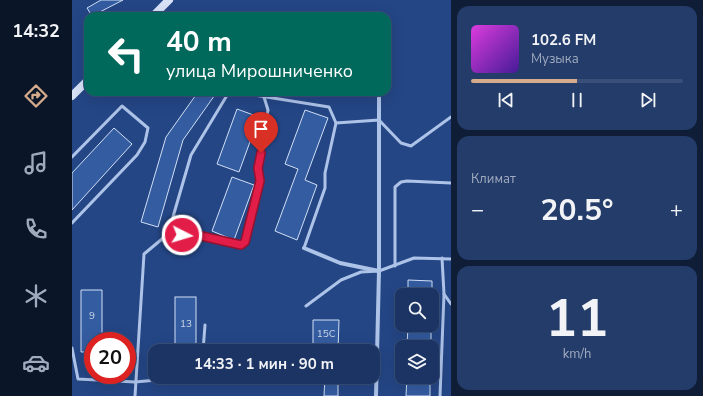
<!DOCTYPE html>
<html lang="ru">
<head>
<meta charset="utf-8">
<style>
  body { margin:0; font-family:"Nunito Sans",sans-serif; background:#243c6a; color:#f1f3f6; height:100vh; display:flex; flex-direction:column; font-size:15px; white-space:nowrap }
  * { box-sizing:border-box; margin:0 }
  p { font-size:13px; color:#a0aabf }
  .icon { flex:none; width:22px; height:22px; fill:none; stroke:currentColor; stroke-width:2; stroke-linecap:round; stroke-linejoin:round }
  .map { position:relative; flex:1; overflow:hidden }
  .drawer { display:flex; flex-direction:column; gap:6px; padding:6px; background:#0f1d37; width:252px }
  .drawer>* { flex:none }
  .top-card { position:absolute; left:12px; top:12px; width:307px; height:84px; border-radius:12px; box-shadow:0 4px 16px #0002,0 0 0 1px #394f78; background:#00695c; color:#fff; overflow:hidden }
  .controls { position:absolute; left:323px; top:288px; display:grid; gap:8px }
  .controls a { display:grid; place-items:center; width:44px; height:44px; border-radius:8px; background:#1b3464; box-shadow:0 4px 16px #0002,0 0 0 1px #394f78; font-size:20px }
  .speed { position:absolute; left:12px; top:332px; display:flex; gap:8px; font-size:20px; font-weight:700; text-align:center }
  .speed>* { display:grid; place-content:center; width:52px; height:52px; border-radius:50%; background:#1b3464; box-shadow:0 4px 16px #0002,0 0 0 1px #394f78; line-height:1 }
  .speed .limit { border:6px solid #d22; background:#fff; color:#111 }
  .pin { position:absolute; display:grid; place-items:center; width:34px; height:34px; color:#fff; margin:-41px -17px; border-radius:50% 50% 50% 0; rotate:-45deg; box-shadow:0 0 4px #0007 }
  .pin .icon { rotate:45deg }
  .me { position:absolute; width:44px; margin:-22px; rotate:95deg; stroke-linejoin:round; filter:drop-shadow(0 0 3px #0008) }
  .turn { display:flex; align-items:center; gap:14px; height:84px; padding:0 16px; font-size:18px }
  .turn .icon { width:52px; height:52px; stroke-width:2.5 }
  .turn b { display:block; font-size:28px; line-height:34px }
  .big { font-size:30px; font-weight:700; line-height:1.1 }
  .drawer .tile { flex:1; display:flex; flex-direction:column; justify-content:center; gap:6px; min-width:0; padding:0 14px; border-radius:12px; background:#243c6a }
  .drawer .dial { align-items:center; gap:0 }
  .dial b { font-size:52px; line-height:1 }
  .song { display:flex; align-items:center; gap:12px }
  .cover { width:48px; height:48px; border-radius:6px; background:linear-gradient(135deg,hsl(300 70% 55%),hsl(260 70% 35%)) }
  .played { height:4px; border-radius:2px; background:linear-gradient(90deg,#d6ab8b 50%,#394f78 50%) }
  .keys { display:flex; justify-content:space-around; direction:ltr }
  .heat { display:flex; justify-content:space-between; align-items:center; font-size:22px; direction:ltr }
  .trip { position:absolute; left:76px; top:344px; width:232px; height:40px; border-radius:12px; background:#1b3464; box-shadow:0 4px 16px #0002,0 0 0 1px #394f78; font-weight:700; line-height:40px; text-align:center }
  main { display:flex; flex:1; min-height:0 }
  .menu { display:flex; flex-direction:column; width:72px; justify-content:space-around; align-items:center; background:#0b1528; color:#a0aabf }
  .menu .icon { width:28px; height:28px }
  .menu .selected { color:#d6ab8b }
  .menu b { font-size:18px; color:#f1f3f6 }
  .map>svg:first-child { display:block }
  .building { fill:#345ca1; stroke:#d1dff6 }
  .lines { fill:none; stroke-linecap:round; stroke-linejoin:round }
  .lane { stroke:#adc3e8; stroke-width:3 }
  .street { stroke:#adc3e8; stroke-width:4 }
  .secondary { stroke:#d7e2f7; stroke-width:8 }
  .route-casing { stroke:#92132f; stroke-width:10 }
  .route { stroke:#e11d48; stroke-width:7 }
  .labels { text-anchor:middle; dominant-baseline:central; stroke-width:4; stroke-linejoin:round; paint-order:stroke }
  .number-label { font-size:10px; fill:#ccd6e8 }
</style>
</head>
<body>
<main>
<nav class="menu">
<b>14:32</b>
<svg class="icon selected" aria-label="directions" viewBox="0 0 24 24"><path d="M12 3l9 9-9 9-9-9zM9 14v-3h6M13 9l2 2-2 2"/></svg>
<svg class="icon" aria-label="music" viewBox="0 0 24 24"><path d="M9 18V5l10-2v13"/><circle cx="6" cy="18" r="3"/><circle cx="16" cy="16" r="3"/></svg>
<svg class="icon" aria-label="phone" viewBox="0 0 24 24"><path d="M5 4h4l2 5-3 2q2 4 5 5l2-3 5 2v4C11 20 4 13 5 4z"/></svg>
<svg class="icon" aria-label="climate" viewBox="0 0 24 24"><path d="M12 3v18M4 7l16 10M4 17L20 7"/></svg>
<svg class="icon" aria-label="car" viewBox="0 0 24 24"><path d="M5 17H2v-5l4-1 3-4h7l3 4 3 1v5h-3M9 17h6M6 11h13"/><circle cx="7" cy="17" r="2"/><circle cx="17" cy="17" r="2"/></svg>
</nav>
<div class="map">
<svg width="379" height="396" viewBox="0 0 379 396">
  <rect width="100%" height="100%" fill="#244685"/>
  <!-- building -->
  <g class="building">
    <polygon points="29,0 51,0 20,16 15,8"/>
    <polygon points="126,92 145,92 111,140 86,227 69,222 94,137"/>
    <polygon points="165,109 187,117 167,172 145,164"/>
    <polygon points="233,110 256,118 233,180 245,185 225,240 203,231 226,169 213,164"/>
    <polygon points="42,128 60,144 0,210 0,173"/>
    <polygon points="160,177 182,185 162,240 140,231"/>
    <polygon points="336,280 360,281 360,295 336,295"/>
    <polygon points="9,290 30,290 30,341 21,341 21,352 9,352"/>
    <rect x="103" y="297" width="21" height="54"/>
    <polygon points="241,320 267,320 266,351 241,349"/>
    <polygon points="336,325 359,325 359,347 335,347"/>
    <polygon points="253,377 266,377 266,396 252,396"/>
    <polygon points="335,377 358,377 358,396 334,396"/>
  </g>
  <g class="lines">
    <!-- lane -->
    <g class="lane">
      <polyline points="163,92 257,107 264,123 253,173 253,188 232,248"/>
      <polyline points="264,123 307,120 329,143 339,146 379,117"/>
      <polyline points="0,157 50,106 76,128 73,142 65,155 0,223"/>
      <polyline points="96,234 119,155 157,92"/>
      <polyline points="370,258 372,294 379,304"/>
      <polyline points="323,266 323,187 329,182 335,181 379,183"/>
      <polyline points="234,306 269,280 289,272 307,271 342,258 379,259"/>
      <polyline points="0,348 6,379 63,382 118,377"/>
      <polyline points="131,351 133,325"/>
      <polyline points="63,396 72,254 96,234 125,235 169,245 173,242 188,181 186,168 196,110 192,97"/>
      <polyline points="368,396 372,294"/>
    </g>
    <!-- street -->
    <g class="street">
      <polyline points="232,248 268,263 307,271"/>
      <polyline points="304,396 307,271 307,98"/>
    </g>
    <!-- secondary -->
    <g class="secondary">
      <polyline points="81,16 97,0"/>
      <polyline points="0,96 16,80"/>
    </g>
  </g>
  <g class="lines">
    <!-- route casing -->
    <g class="route-casing">
      <polyline id="route" points="110,235 125,235 169,245 173,242 188,181 186,168 189,153"/>
    </g>
    <!-- route -->
    <use href="#route" class="route"/>
  </g>
  <g class="labels">
    <!-- number labels -->
    <g class="number-label">
      <text x="20" y="316">9</text>
      <text x="114" y="324">13</text>
      <text x="254" y="334">15С</text>
    </g>
  </g>
</svg>
<div class="controls">
<a><svg class="icon" aria-label="search" viewBox="0 0 24 24"><circle cx="10" cy="10" r="6"/><path d="M15 15l6 6"/></svg></a>
<a><svg class="icon" aria-label="layers" viewBox="0 0 24 24"><path d="M12 4l9 5-9 5-9-5zM3 14l9 5 9-5"/></svg></a>
</div>
<div class="speed"><div class="limit">20</div></div>
<div class="pin" style="left:189px;top:153px;background:#d93025"><svg class="icon" aria-label="arrive" viewBox="0 0 24 24"><path d="M6 21V4h12l-3 4 3 4H6"/></svg></div>
<svg class="me" style="left:110px;top:235px" viewBox="-20 -20 40 40"><circle r="17" fill="#e11d48" stroke="#fff" stroke-width="3"/><path d="M0-11L8 9 0 5-8 9z" fill="#fff"/></svg>
<div class="trip">14:33 · 1 мин · 90 m</div>
<div class="top-card">
<div class="turn"><svg class="icon" aria-label="left" viewBox="0 0 24 24"><path d="M17 20v-9H6M10 6l-5 5 5 5"/></svg><div><b>40 m</b>улица Мирошниченко</div></div>
</div>
</div>
<section class="drawer">
<div class="tile">
<div class="song"><i class="cover"></i><div><b>102.6 FM</b><p>Музыка</p></div></div>
<div class="played"></div>
<div class="keys"><svg class="icon" aria-label="previous" viewBox="0 0 24 24"><path d="M18 5L8 12l10 7zM5 5v14"/></svg><svg class="icon" aria-label="pause" viewBox="0 0 24 24"><path d="M8 5v14M16 5v14"/></svg><svg class="icon" aria-label="next" viewBox="0 0 24 24"><path d="M6 5l10 7-10 7zM19 5v14"/></svg></div>
</div>
<div class="tile"><p>Климат</p>
<div class="heat"><a>−</a><b class="big">20.5°</b><a>+</a></div>
</div>
<div class="tile dial"><b>11</b><p>km/h</p></div>
</section>
</main>
</body>
</html>
